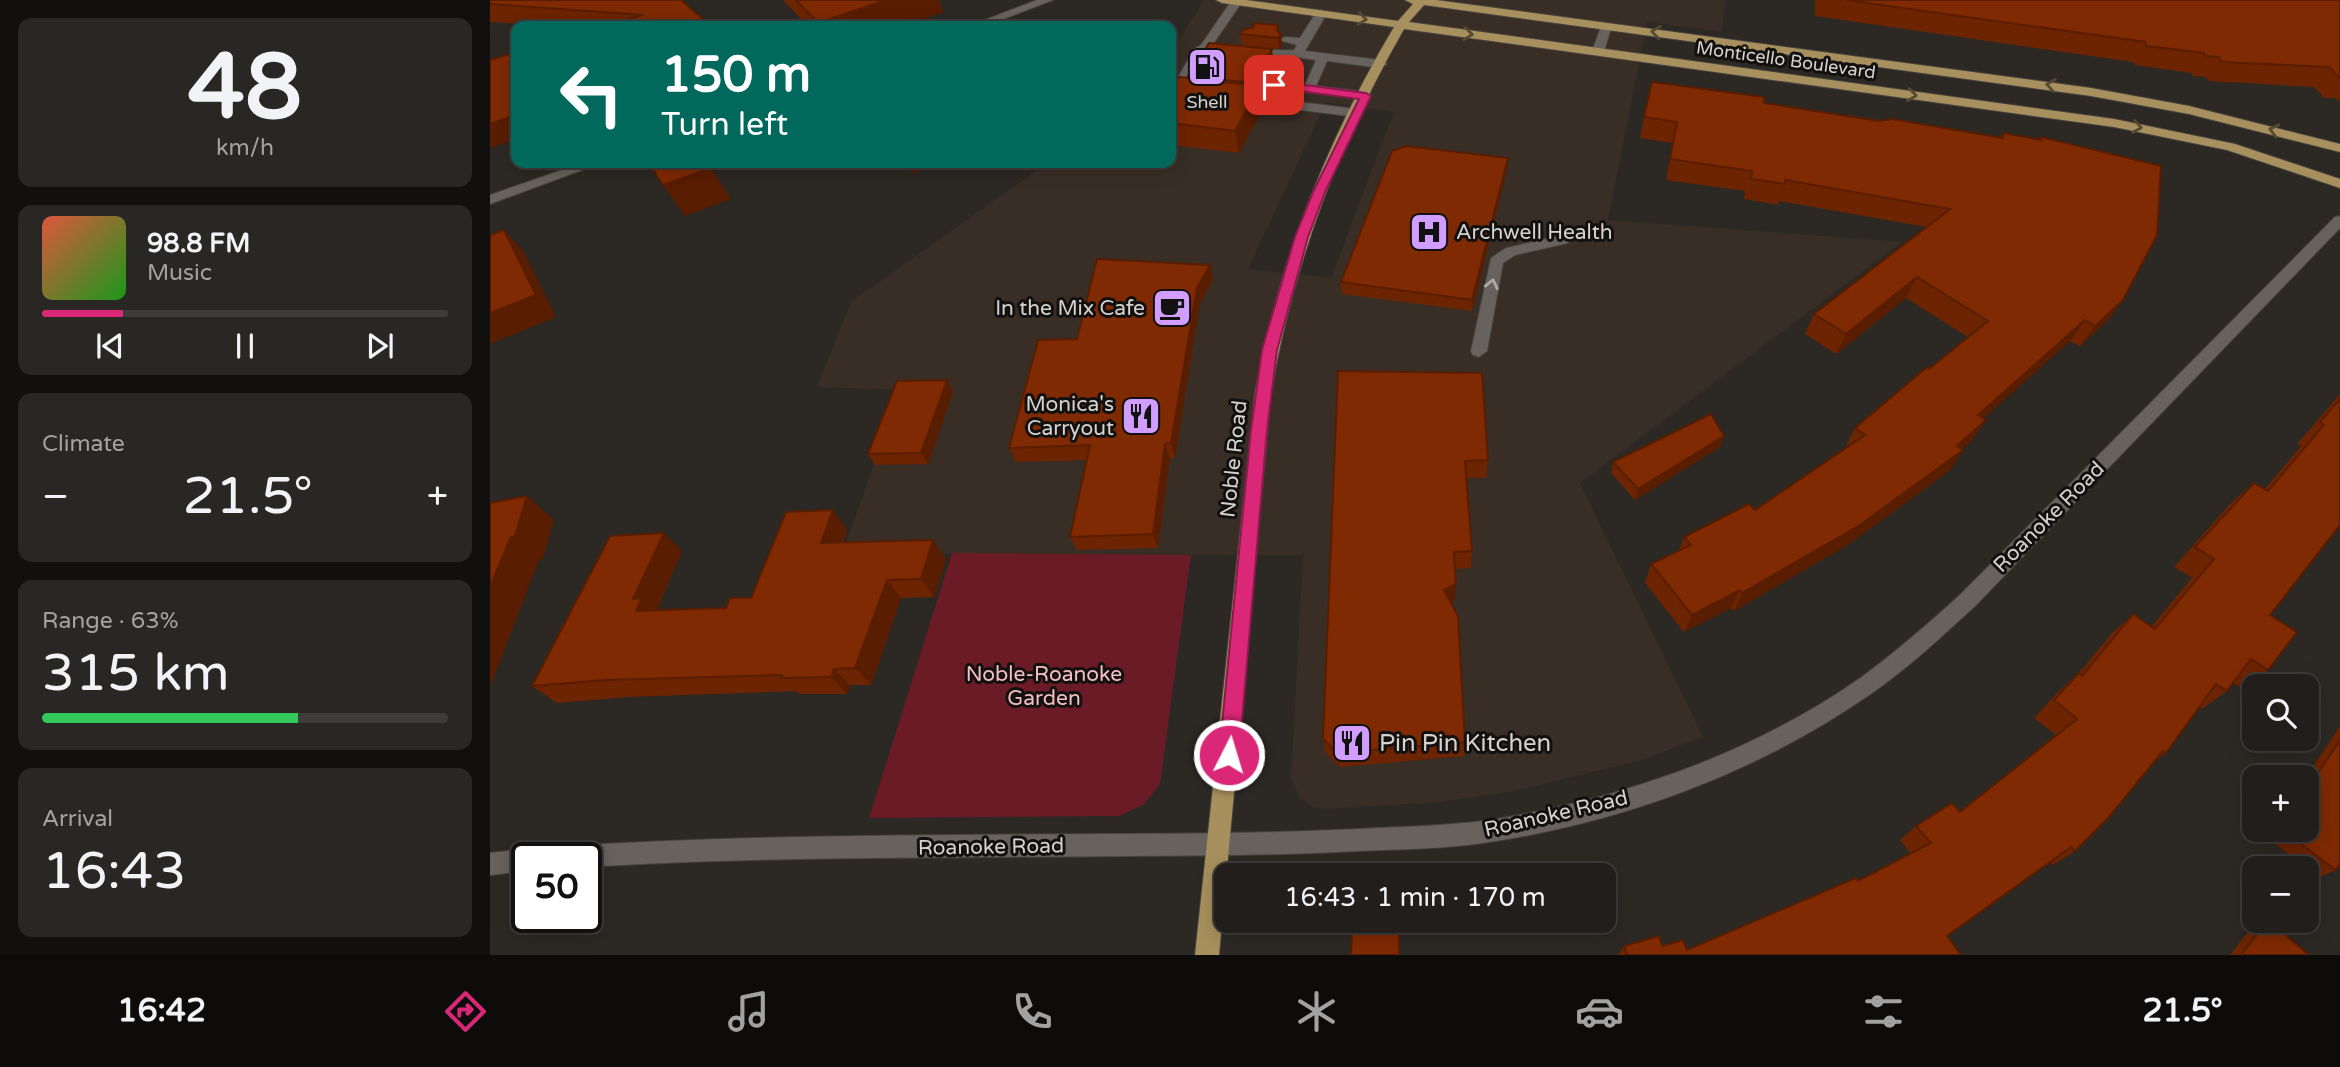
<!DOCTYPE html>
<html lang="en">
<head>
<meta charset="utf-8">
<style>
  body { margin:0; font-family:"Varela Round",sans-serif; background:#292724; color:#f1f3f6; height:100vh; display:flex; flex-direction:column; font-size:26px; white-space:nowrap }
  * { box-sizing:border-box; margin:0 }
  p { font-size:23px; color:#a2a2a3 }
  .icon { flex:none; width:38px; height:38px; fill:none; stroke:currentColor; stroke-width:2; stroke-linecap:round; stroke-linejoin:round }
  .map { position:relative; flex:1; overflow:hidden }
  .sheet { display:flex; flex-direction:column; gap:18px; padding:18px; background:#12100f; width:490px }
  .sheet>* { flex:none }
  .hud { position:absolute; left:21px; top:21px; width:665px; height:147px; border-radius:14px; box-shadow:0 4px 18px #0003,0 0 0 2px #3e3c3a; background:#00695c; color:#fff; overflow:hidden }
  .buttons { position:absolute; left:1752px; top:674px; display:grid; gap:14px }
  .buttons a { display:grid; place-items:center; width:77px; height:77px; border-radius:14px; background:#211e1b; box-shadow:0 4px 18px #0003,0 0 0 2px #3e3c3a; font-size:35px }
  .speed { position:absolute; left:21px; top:842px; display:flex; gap:14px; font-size:35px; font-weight:700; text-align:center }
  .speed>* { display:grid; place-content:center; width:91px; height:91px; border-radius:50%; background:#211e1b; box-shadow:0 4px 18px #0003,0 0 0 2px #3e3c3a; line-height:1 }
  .speed .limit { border:4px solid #111; border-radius:10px; background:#fff; color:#111 }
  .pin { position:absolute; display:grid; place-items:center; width:60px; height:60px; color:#fff; margin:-30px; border-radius:14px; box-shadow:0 4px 10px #0006 }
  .me { position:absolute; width:77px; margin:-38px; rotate:5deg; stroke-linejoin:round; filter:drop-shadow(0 0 5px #0008) }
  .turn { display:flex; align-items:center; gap:24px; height:147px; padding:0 35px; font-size:32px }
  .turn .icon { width:91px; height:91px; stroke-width:2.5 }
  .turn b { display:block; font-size:49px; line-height:60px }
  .big { font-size:52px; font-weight:600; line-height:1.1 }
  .sheet .widget { flex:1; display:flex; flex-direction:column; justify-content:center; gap:10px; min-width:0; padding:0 24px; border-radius:14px; background:#292724 }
  .sheet .dial { align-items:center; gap:0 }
  .dial b { font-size:91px; line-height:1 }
  .song { display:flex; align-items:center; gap:21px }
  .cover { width:84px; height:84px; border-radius:10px; background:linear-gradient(135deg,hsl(10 70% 55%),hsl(120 70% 35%)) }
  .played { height:7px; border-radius:4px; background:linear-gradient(90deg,#db2777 20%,#3e3c3a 20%) }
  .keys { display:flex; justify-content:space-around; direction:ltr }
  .heat { display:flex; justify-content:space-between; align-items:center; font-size:38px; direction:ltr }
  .charge { height:10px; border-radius:5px; background:linear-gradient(90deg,#34c759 63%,#3e3c3a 0) }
  .trip { position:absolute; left:724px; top:863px; width:402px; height:70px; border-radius:14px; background:#211e1b; box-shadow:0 4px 18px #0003,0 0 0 2px #3e3c3a; font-weight:600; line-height:70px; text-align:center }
  .tab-bar { display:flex; height:112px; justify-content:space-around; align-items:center; background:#0d0c0b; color:#a2a2a3 }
  .tab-bar .icon { width:49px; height:49px }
  .tab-bar .on { color:#db2777 }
  .tab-bar b { font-size:32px; color:#f1f3f6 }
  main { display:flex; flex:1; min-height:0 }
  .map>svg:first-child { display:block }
  .built { fill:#382e26; fill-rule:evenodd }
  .green { fill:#6a1b26 }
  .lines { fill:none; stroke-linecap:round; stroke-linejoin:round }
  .minor-casing { stroke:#47433f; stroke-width:2 }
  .major-casing { stroke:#47433f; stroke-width:2 }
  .minor { fill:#67625e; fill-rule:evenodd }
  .major { fill:#a7905d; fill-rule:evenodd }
  .wall { fill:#6d2402 }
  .shaded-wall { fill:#591d01 }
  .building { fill:#7f2a02; stroke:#591d01; stroke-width:2 }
  .oneway { stroke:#564a32 }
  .oneway2 { stroke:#aeaba7 }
  .route { fill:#db2777; stroke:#8e194d; stroke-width:2 }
  .labels { text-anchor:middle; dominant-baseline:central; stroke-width:6; stroke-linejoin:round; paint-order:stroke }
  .far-street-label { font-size:18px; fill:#d5d2cf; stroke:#13110f }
  .far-poi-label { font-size:18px; fill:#d5d2cf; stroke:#13110f }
  .poi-label { font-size:21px; fill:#d5d2cf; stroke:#13110f; text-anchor:end }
  .street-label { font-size:21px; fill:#d5d2cf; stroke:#13110f }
  .park-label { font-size:21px; fill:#f5bfc0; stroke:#13110f }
  .near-poi-label { font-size:24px; fill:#d5d2cf; stroke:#13110f; text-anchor:start }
</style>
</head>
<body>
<main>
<section class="sheet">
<div class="widget dial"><b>48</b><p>km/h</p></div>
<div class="widget">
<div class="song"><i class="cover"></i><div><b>98.8 FM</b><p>Music</p></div></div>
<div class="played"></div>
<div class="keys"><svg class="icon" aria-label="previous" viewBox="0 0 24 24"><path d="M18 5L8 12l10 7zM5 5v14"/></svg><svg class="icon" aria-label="pause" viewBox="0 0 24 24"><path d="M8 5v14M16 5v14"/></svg><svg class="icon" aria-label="next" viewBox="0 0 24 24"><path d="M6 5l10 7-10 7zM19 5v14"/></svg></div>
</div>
<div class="widget"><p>Climate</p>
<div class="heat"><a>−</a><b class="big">21.5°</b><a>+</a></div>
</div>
<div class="widget"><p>Range · 63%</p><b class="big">315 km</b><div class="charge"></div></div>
<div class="widget"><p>Arrival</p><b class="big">16:43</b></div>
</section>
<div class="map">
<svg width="1850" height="955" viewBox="0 0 1850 955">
  <rect width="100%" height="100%" fill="#2c2824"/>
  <!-- built -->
  <path class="built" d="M 714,0 L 1235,0 L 1232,32 L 1157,22 L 1118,220 L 1412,242 L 1090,483 L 1213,737 L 1152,760 L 1020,792 L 949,802 L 837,809 L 823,807 L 810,798 L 801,779 L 813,555 L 352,554 L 411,390 L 327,387 L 361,302 L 557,163 L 681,163 L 681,53 ZM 836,102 L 904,112 L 841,278 L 758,269 Z"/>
  <!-- green -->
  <polygon class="green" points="462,553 701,555 670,784 654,804 629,816 379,818"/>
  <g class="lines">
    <!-- minor casing -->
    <g class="minor-casing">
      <g id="minor">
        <polygon points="547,0 563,0 495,26 479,26"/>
        <polygon points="742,0 752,2 723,44 730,48 724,52 715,51 694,89 697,92 695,95 682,95 681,90 704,49 711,45"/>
        <path d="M 831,10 L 837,13 L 815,51 L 891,60 L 897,64 L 891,68 L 837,61 L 826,86 L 876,92 L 880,93 L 880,99 L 780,88 L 778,85 L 792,59 L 759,57 L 753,53 C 761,48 791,51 804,50 L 807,45 L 789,40 L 795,37 L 810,38 L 827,11 ZM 805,57 L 826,60 L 815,85 L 792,82 Z"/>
        <polygon points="1112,24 1122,26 1114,51 1108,55 1102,51"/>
        <polygon points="750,95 867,109 873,113 867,117 746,102 746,96"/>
        <polygon points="92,163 111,163 0,204 0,195"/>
        <path d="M 1850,216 L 1850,228 L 1485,606 C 1451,637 1417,669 1379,695 C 1265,774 1130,823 993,843 C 953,849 911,849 870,851 C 792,855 714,856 636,856 C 456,858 276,856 96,867 L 96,858 L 54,858 L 57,850 L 65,847 C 247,835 428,835 610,834 C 696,834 782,833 868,829 C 909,827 952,826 993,821 C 1126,801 1258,756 1369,679 C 1405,653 1438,624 1471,594 L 1845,217 Z"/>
        <polygon points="1073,235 1080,240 1078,243 1025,255 1013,263 997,351 989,357 983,355 981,351 1001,258 1016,248"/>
        <polygon points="37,849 45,852 47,858 37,858 37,871 0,875 0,853"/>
      </g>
    </g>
    <!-- major casing -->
    <g class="major-casing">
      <path id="major" d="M 726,0 L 756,0 L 908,21 L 923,4 L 915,0 L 946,0 L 1601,88 L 1699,106 L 1850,144 L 1850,152 L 1699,114 L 1601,96 L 934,5 L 919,22 L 1624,119 L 1745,144 L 1850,179 L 1850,188 L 1737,150 L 1624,127 L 914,29 C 849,142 803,265 781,393 L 729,955 L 705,955 L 765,393 C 788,264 837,140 904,27 L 732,3 Z"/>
    </g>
    <!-- minor -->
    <use href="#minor" class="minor"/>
    <!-- major -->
    <use href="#major" class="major"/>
  </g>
  <!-- wall -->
  <g class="wall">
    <polygon points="0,0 191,0 221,26 64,26 0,22"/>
    <polygon points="293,0 449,0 453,12 412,26 318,26"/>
    <polygon points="1325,0 1850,0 1850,101 1848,101 1845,98 1834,98 1824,87 1719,81 1716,77 1703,76 1701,73 1645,65 1643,62 1325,16"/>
    <polygon points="789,32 791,34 792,45 789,49 752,45 750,34"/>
    <polygon points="782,49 783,61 769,86 773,108 749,153 681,145 681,90 699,78 698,76"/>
    <polygon points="1274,103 1510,138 1513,133 1549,140 1551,137 1633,300 1618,320 1590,346 1580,341 1493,418 1496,420 1482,440 1472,449 1473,450 1460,470 1359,544 1244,611 1241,608 1194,632 1155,583 1161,564 1189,551 1194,537 1265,510 1356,448 1355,448 1365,428 1478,337 1416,298 1346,354 1315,334 1324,314 1436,227 1289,201 1288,205 1254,199 1255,191 1176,180 1183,143 1150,138 1154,117"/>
    <polygon points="414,163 447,163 423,173"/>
    <polygon points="1017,169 982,311 852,294 851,282"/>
    <polygon points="723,280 710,303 685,458 680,458 668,548 587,550 580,537 597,460 526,462 519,448 587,339"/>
    <polygon points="848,371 998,460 996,478 976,478 982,551 981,568 965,569 965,600 961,602 975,742 974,756 850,767 836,753 833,739"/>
    <polygon points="457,380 463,392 438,464 385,465 378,454"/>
    <polygon points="1850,394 1850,525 1780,615 1778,670 1752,688 1743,683 1737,691 1712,709 1710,707 1676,753 1665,761 1585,851 1563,865 1560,862 1457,936 1471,955 1128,955 1134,946 1172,946 1197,950 1368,881 1421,854 1410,840 1426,826 1470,812 1566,735 1544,718 1569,691 1589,673 1622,633 1643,614 1661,627 1702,578 1684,567 1741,503 1764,483 1775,489 1811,446 1807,444"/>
    <polygon points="1234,436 1230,447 1145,500 1121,473 1123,462"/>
    <polygon points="357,529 353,543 456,559 444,597 411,598 381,685 360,685 357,694 309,694 306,691 138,697 67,703 42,686 192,551 167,610 236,608 261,598"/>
    <polygon points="1850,726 1850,863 1846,870 1830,877 1776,837 1781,830 1816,830 1816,777"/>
    <polygon points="1777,920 1819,955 1740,955 1762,927"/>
  </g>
  <!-- shaded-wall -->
  <g class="shaded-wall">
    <polygon points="396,0 449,0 453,12 412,26 330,26 328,23"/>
    <polygon points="788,25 789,36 791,34 792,45 789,49 787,31"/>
    <polygon points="782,49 783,61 764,94 763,83"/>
    <polygon points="770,86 773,108 749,153 745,131"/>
    <polygon points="26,115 26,139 0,148 0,124"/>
    <polygon points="1018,158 1017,169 982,311 982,300"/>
    <polygon points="418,163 447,163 423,173"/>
    <polygon points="221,168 241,199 195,216 173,185"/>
    <polygon points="14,230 34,252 66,317 0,344 0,313"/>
    <polygon points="720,265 723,280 710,303 685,458 681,443 707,288"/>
    <polygon points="1427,277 1416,298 1346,354 1356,334"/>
    <polygon points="1633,300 1618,320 1590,346 1605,326"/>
    <polygon points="1595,320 1580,341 1475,435 1488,415"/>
    <polygon points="457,380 463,392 438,464 431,453"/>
    <polygon points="1496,420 1482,440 1463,457 1473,450 1460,470 1359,544 1244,611 1252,593 1467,446"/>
    <polygon points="1234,436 1230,447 1145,500 1148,489"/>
    <polygon points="675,444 680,458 668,548 663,534"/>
    <polygon points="37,496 64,520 53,559 49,560 0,687 0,587"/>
    <polygon points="343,510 357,529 346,562 331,543"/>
    <polygon points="174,533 192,551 166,611 146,611 143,599"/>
    <polygon points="443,540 456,559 444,597 431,579"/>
    <polygon points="397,580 411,598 381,685 365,668"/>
    <polygon points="966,584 965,600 954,606 954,590"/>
    <polygon points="1250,590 1241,608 1194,632 1202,615"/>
    <polygon points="344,669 360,685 357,694 341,677"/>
  </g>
  <!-- building -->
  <g class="building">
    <polygon points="0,0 191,0 221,26 115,26 153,15 0,4"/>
    <polygon points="306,0 396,0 328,23"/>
    <polygon points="1356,0 1850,0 1850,78 1839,67 1732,62 1729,57 1715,56 1714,53 1656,46 1655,42"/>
    <polygon points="564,21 566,26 550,26"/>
    <polygon points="764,23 788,25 787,31 791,34 788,38 750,34 753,30 764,27"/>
    <polygon points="719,43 782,49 763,83 698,76"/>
    <polygon points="26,52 26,115 0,124 0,60"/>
    <polygon points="689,77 770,86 745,131 681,123 681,90"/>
    <polygon points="1162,82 1274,97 1274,103 1389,121 1402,119 1513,138 1513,133 1551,140 1551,137 1671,166 1667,235 1633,300 1605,326 1595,320 1488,415 1496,420 1467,446 1473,450 1370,525 1252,593 1250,590 1202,615 1161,564 1201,545 1194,537 1259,504 1265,510 1375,435 1365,428 1437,367 1439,369 1498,321 1427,277 1356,334 1324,314 1460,209 1295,180 1295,184 1261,179 1262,171 1180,159 1187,122 1154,117"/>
    <polygon points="916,146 1018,158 982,300 851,282 902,151"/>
    <polygon points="159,163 217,163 221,168 173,185"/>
    <polygon points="14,230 46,295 0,313 0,235"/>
    <polygon points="607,259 720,265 707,288 681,443 675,444 663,534 580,537 600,445 519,448 548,340 587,339"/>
    <polygon points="848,371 992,373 998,460 975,461 982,551 964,552 966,584 954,590 968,616 975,742 847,753 833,739"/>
    <polygon points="457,380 431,453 378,454 407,381"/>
    <polygon points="1850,399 1850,525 1780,615 1807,632 1778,670 1761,659 1737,691 1726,684 1676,753 1673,751 1619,817 1585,851 1581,847 1457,936 1471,955 1137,955 1134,946 1169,936 1172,946 1193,940 1197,950 1366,878 1368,881 1441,843 1426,826 1462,803 1470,812 1587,719 1564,700 1589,673 1592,676 1643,614 1665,629 1724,559 1705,547 1764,483 1778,491 1834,425 1830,422"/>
    <polygon points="1221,414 1234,436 1148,489 1123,462"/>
    <polygon points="37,496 25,536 21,537 0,587 0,503"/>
    <polygon points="343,510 331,543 443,540 431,579 397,580 365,668 344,669 341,677 291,678 292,675 115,680 42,686 120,536 174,533 143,599 152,598 146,611 236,608 240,598 261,598 296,512"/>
    <polygon points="1850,740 1850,863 1846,870 1792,830 1816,830 1816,791"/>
    <polygon points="1778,920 1819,955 1751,955"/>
    <polygon points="862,932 909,932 909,955 861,955"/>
  </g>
  <!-- one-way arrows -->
  <defs><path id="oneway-chevron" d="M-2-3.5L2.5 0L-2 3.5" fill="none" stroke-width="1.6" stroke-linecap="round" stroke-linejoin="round" transform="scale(1.75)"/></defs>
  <g class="oneway">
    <use href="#oneway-chevron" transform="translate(872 19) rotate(8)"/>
    <use href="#oneway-chevron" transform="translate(1166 32) rotate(-172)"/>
    <use href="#oneway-chevron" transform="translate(978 34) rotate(7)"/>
    <use href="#oneway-chevron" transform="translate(1561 85) rotate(-171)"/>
    <use href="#oneway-chevron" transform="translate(1422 95) rotate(8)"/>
    <use href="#oneway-chevron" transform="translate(1647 127) rotate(10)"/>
    <use href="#oneway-chevron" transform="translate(1784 130) rotate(-166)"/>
  </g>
  <use class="oneway2" href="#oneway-chevron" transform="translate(1002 284) rotate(-78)"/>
  <!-- route -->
  <polygon class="route" points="784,81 876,93 881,96 836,190 818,237 787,350 777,430 749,755 746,762 739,765 732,762 729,755 761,430 772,350 805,237 824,190 869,99 780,87 778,85"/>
  <!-- icons -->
  <defs>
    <g id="fuel-square" transform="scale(2.0125)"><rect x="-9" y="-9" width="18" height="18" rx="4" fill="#d19dfe" stroke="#13110f"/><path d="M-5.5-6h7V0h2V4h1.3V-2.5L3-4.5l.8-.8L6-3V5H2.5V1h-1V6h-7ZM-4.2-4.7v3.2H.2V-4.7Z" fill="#111"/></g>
    <g id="hospital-square" transform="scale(2.0125)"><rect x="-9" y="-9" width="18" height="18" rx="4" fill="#d19dfe" stroke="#13110f"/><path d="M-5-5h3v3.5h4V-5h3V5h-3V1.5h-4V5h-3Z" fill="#111"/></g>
    <g id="cafe-square" transform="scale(2.0125)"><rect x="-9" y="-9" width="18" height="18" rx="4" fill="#d19dfe" stroke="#13110f"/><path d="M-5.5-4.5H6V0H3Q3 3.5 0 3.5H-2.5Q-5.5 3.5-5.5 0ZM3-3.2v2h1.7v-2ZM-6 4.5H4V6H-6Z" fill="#111"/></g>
    <g id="restaurant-square" transform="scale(2.0125)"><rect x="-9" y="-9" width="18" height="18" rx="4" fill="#d19dfe" stroke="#13110f"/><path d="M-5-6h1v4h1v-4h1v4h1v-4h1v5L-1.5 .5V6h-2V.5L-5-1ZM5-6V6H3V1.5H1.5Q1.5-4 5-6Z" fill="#111"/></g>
  </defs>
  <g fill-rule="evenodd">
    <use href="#fuel-square" x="717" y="67"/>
    <use href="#hospital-square" x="939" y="232"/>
    <use href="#cafe-square" x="682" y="308"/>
    <use href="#restaurant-square" x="651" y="416"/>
    <use href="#restaurant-square" x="862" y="743"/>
  </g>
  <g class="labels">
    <!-- far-street labels -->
    <g class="far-street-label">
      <text transform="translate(1296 60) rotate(8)">Monticello Boulevard</text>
    </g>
    <!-- far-poi labels -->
    <g class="far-poi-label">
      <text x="717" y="102">Shell</text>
    </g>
    <!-- poi labels -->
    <g class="poi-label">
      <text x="966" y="232" text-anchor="start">Archwell Health</text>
      <text x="655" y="308">In the Mix Cafe</text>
      <text x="624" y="404">Monica's<tspan x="624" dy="24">Carryout</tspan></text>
    </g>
    <!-- street labels -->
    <g class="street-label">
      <text transform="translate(744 459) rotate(-84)">Noble Road</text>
      <text transform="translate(1559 517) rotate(-45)">Roanoke Road</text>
      <text transform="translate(1066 814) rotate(-13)">Roanoke Road</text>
      <text transform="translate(501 847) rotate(-1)">Roanoke Road</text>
    </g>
    <!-- park labels -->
    <g class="park-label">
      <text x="554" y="674">Noble-Roanoke<tspan x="554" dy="24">Garden</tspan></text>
    </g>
    <!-- near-poi labels -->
    <g class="near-poi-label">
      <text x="889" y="743">Pin Pin Kitchen</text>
    </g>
  </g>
</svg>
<div class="buttons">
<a><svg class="icon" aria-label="search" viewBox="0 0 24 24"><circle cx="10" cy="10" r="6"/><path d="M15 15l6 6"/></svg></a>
<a>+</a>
<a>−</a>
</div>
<div class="speed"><div class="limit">50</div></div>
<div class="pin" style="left:784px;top:85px;background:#d93025"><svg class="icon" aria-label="arrive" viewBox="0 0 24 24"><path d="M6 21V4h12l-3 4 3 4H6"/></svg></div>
<svg class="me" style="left:739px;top:755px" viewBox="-20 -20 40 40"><circle r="17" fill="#db2777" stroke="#fff" stroke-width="3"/><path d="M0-11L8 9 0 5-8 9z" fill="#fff"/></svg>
<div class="trip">16:43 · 1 min · 170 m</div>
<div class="hud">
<div class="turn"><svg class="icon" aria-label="left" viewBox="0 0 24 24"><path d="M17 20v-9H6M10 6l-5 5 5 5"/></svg><div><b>150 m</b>Turn left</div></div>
</div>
</div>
</main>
<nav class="tab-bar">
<b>16:42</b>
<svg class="icon on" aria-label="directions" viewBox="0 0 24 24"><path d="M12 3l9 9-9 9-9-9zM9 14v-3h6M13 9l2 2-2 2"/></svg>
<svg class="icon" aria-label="music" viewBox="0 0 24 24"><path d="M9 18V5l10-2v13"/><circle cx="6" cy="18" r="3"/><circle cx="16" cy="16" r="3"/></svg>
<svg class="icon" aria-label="phone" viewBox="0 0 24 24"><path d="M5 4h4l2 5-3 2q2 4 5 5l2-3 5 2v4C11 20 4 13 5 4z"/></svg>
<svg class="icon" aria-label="climate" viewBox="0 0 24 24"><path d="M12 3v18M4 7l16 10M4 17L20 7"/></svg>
<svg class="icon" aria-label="car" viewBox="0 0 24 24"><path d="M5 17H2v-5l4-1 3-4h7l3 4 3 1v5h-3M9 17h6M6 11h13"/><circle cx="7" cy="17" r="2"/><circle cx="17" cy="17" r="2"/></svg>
<svg class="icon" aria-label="filters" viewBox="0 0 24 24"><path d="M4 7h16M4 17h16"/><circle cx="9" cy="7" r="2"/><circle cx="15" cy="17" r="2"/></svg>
<b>21.5°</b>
</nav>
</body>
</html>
